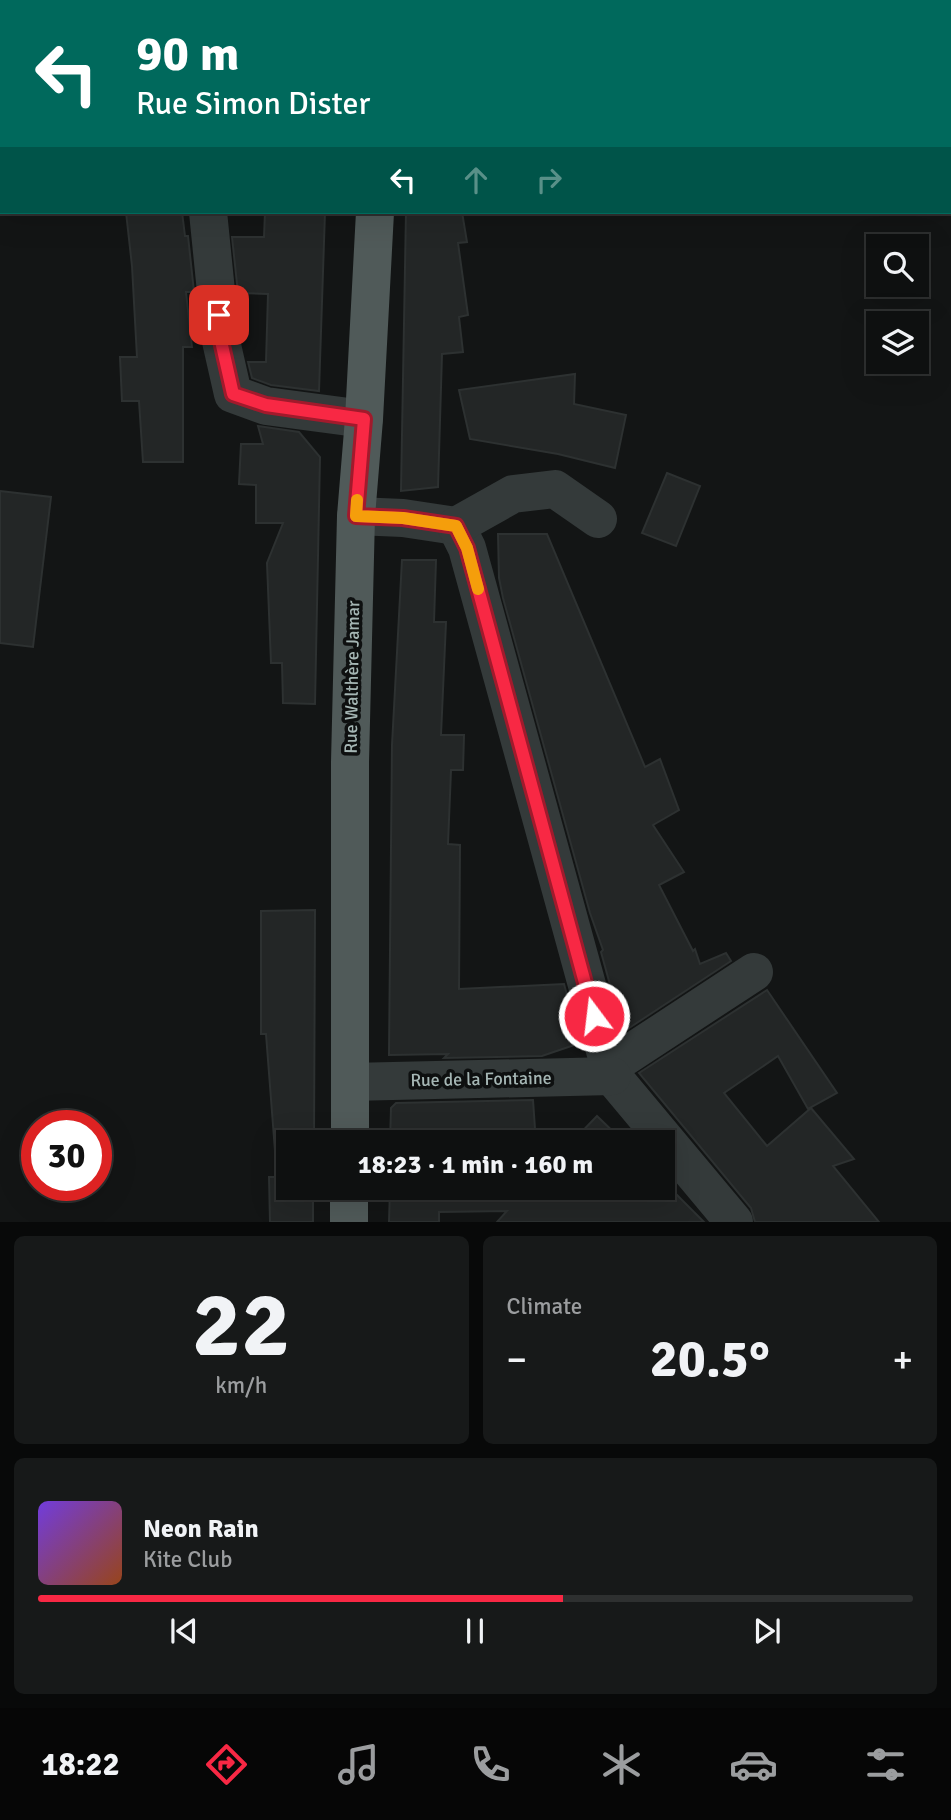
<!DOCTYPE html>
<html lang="en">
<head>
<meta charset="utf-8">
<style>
  body { margin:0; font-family:Signika,sans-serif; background:#171919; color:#f1f3f6; height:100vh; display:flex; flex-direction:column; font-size:26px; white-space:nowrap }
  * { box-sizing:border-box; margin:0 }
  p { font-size:23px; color:#9b9d9f }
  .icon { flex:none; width:38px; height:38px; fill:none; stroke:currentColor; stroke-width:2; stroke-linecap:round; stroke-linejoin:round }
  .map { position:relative; height:1222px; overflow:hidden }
  .side { display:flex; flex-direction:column; gap:14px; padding:14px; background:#080909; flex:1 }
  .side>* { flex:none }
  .banner { position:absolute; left:0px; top:0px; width:952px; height:214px; box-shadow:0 7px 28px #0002,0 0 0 2px #2e3030; background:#00695c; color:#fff; overflow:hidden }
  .tools { position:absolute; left:866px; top:234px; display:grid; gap:14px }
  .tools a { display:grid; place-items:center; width:63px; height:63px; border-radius:0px; background:#0e1010; box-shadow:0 7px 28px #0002,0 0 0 2px #2e3030; font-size:35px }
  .speed { position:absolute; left:21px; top:1110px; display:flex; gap:14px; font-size:35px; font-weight:700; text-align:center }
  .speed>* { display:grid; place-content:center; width:91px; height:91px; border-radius:50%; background:#0e1010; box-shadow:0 7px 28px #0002,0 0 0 2px #2e3030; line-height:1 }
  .speed .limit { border:10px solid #d22; background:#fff; color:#111 }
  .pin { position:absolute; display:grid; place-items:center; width:60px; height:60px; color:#fff; margin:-30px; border-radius:14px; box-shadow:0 4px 10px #0006 }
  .me { position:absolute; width:77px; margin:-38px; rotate:345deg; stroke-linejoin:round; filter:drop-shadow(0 0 5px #0008) }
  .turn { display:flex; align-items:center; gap:24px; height:147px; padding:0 21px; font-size:32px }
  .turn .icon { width:91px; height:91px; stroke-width:2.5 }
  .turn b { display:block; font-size:49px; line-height:60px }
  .lanes { display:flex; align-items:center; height:66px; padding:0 21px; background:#0003; justify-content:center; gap:35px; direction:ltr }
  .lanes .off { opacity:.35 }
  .big { font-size:52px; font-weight:700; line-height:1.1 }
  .side .tile { flex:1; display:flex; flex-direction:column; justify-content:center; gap:10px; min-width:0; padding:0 24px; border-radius:10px; background:#171919 }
  .side .dial { align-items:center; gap:0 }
  .dial b { font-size:91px; line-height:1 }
  .song { display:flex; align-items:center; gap:21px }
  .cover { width:84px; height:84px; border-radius:10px; background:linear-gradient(135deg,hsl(260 70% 55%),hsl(20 70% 35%)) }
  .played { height:7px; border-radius:4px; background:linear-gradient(90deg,#f82844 60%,#2e3030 60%) }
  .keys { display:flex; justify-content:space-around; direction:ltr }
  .heat { display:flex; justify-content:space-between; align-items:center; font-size:38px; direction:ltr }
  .side .tiles { flex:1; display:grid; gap:14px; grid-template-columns:1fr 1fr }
  .tile:last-child { grid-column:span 2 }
  .trip { position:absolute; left:276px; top:1130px; width:399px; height:70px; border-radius:0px; background:#0e1010; box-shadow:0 7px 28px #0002,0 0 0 2px #2e3030; font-weight:700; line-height:70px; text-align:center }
  .tabs { display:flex; height:112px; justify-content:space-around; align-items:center; background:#060606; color:#9b9d9f }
  .tabs .icon { width:49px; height:49px }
  .tabs .active { color:#f82844 }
  .tabs b { font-size:32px; color:#f1f3f6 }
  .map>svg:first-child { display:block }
  .building { fill:#232626; stroke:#2d3131; stroke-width:2 }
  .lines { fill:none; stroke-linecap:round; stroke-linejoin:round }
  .minor { stroke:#343a3a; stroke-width:38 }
  .major { stroke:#505a59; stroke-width:38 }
  .route-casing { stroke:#a11a2c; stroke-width:18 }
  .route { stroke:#f82844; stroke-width:12 }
  .slow { stroke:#f59e0b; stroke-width:12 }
  .labels { text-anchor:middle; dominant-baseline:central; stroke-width:7; stroke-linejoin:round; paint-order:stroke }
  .street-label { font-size:18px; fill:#a5b6b4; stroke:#0e1010 }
</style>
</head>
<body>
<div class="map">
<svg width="951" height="1222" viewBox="0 0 951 1222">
  <rect width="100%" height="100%" fill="#131515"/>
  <!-- building -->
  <g class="building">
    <polygon points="126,212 182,212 185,236 188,236 194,292 186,292 192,347 183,347 183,462 143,462 139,401 122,401 120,357 137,357 132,266"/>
    <polygon points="265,212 325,212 319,391 271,385 252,378 248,362 266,362 268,294 238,293 232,237 264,237"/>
    <polygon points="406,212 462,212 467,242 458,243 468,315 459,317 463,352 442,354 438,487 401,491"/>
    <polygon points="575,374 574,404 626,415 615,468 558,454 470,439 459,390"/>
    <polygon points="258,426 299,432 320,457 315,704 283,703 282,663 271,663 267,563 283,523 256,523 256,485 239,484 241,444 263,444"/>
    <polygon points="667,473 700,486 676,546 642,533"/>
    <polygon points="0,491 51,497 33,647 0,643"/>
    <polygon points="498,534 547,534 645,767 660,759 679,810 653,825 684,872 659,885 693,951 695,949 700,964 726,953 731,961 623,1032 601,952 603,950 590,913 503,598 499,578"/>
    <polygon points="402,560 436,560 434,622 446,622 441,735 464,735 463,770 451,770 448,844 460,845 459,989 564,984 580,1043 542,1056 444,1058 448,1054 389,1055 392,745"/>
    <polygon points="315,910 314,1143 289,1143 289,1188 313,1188 313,1222 270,1222 269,1177 277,1177 266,1034 261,1034 261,911"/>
    <polygon points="767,990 837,1093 808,1109 778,1056 724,1093 767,1146 811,1108 854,1159 833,1166 879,1222 755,1222 751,1208 639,1073"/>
    <polygon points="533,1100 536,1143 390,1143 391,1108 396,1103"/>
    <polygon points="597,1116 625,1143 571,1143"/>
    <polygon points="663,1181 704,1222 497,1222 507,1211 439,1212 439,1222 389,1222 390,1188 663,1188"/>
  </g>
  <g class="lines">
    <!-- minor -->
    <g class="minor">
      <polyline points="186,0 186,2"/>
      <polyline points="950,109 951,109"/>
      <polyline points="208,212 221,341 233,394 266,406 364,419"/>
      <polyline points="356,516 403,518 456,526"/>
      <polyline points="456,526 467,548 612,1076 734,1222"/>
      <polyline points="456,526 513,494 555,489 598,519"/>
      <polyline points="609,1067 754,972"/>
      <polyline points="350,1082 612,1076"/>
    </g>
    <!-- major -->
    <g class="major">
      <polyline points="385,2 385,0"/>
      <polyline points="350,1143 350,762 356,516 364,419 375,212"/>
      <polyline points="349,1222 349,1188"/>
    </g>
  </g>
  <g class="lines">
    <!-- route casing -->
    <g class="route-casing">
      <polyline id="route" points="219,315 221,341 233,394 266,405 364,419 356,516 403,518 456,526 467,548 594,1016"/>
    </g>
    <!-- route -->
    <use href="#route" class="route"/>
    <!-- slow -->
    <polyline class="slow" points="357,500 356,516 403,518 456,526 467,548 478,589"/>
  </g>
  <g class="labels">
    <!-- street labels -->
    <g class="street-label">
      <text transform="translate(352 677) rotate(-89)">Rue Walthère Jamar</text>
      <text transform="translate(481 1079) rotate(-1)">Rue de la Fontaine</text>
    </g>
  </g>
</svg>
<div class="tools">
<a><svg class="icon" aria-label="search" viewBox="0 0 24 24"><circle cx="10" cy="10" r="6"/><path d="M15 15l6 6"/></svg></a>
<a><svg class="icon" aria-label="layers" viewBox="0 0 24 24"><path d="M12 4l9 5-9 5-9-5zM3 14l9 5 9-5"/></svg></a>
</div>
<div class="speed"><div class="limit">30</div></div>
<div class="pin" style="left:219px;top:315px;background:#d93025"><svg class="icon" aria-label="arrive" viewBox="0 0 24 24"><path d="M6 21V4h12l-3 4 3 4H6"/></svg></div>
<svg class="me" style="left:594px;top:1016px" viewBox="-20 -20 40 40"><circle r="17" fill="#f82844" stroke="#fff" stroke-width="3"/><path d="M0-11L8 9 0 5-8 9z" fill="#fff"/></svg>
<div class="trip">18:23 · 1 min · 160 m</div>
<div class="banner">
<div class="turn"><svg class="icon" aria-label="left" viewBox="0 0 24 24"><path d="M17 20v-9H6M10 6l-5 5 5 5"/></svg><div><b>90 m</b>Rue Simon Dister</div></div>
<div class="lanes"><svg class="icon" aria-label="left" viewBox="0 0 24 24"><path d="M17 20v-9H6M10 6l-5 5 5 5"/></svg><svg class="icon off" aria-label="ahead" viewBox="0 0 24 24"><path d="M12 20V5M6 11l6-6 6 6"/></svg><svg class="icon off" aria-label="right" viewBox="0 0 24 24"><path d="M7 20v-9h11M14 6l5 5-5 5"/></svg></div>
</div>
</div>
<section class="side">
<div class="tiles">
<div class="tile dial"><b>22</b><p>km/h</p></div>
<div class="tile"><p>Climate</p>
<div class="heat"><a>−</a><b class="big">20.5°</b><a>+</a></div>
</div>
<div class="tile">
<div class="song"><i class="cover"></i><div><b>Neon Rain</b><p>Kite Club</p></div></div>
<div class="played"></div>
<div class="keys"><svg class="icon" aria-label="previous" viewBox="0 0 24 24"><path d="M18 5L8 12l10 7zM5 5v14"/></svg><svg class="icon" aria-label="pause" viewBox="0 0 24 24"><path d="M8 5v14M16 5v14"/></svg><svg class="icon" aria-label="next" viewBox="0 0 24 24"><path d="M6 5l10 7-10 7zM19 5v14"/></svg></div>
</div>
</div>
</section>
<nav class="tabs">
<b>18:22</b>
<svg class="icon active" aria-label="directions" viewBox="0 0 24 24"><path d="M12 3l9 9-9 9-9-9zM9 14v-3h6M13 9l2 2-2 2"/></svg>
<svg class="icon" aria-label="music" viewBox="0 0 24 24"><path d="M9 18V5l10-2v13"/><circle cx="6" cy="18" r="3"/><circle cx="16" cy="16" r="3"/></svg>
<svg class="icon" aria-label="phone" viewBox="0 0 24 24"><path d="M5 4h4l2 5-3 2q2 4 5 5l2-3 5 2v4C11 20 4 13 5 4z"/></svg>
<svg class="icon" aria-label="climate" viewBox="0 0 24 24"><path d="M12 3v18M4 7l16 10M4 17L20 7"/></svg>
<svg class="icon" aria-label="car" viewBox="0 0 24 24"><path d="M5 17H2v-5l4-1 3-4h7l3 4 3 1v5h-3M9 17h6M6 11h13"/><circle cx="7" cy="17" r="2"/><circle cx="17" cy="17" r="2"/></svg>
<svg class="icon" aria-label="filters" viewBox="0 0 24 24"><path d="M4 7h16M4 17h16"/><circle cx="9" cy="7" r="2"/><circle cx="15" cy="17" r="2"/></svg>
</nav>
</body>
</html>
